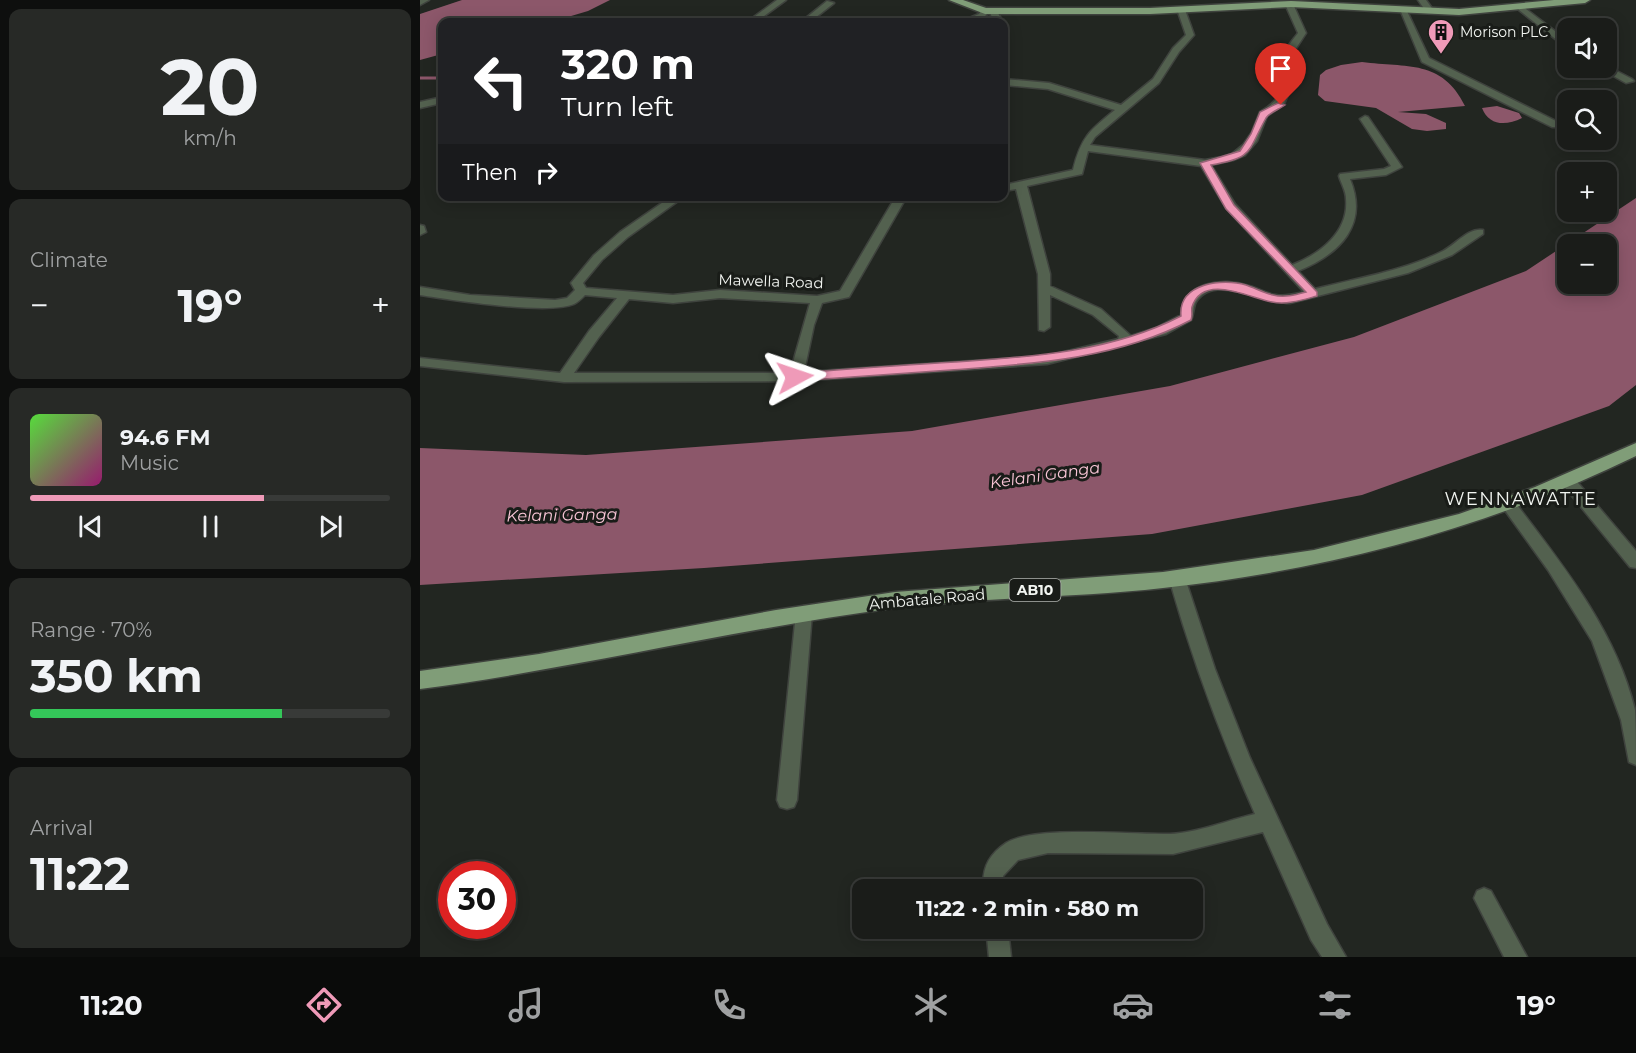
<!DOCTYPE html>
<html lang="en">
<head>
<meta charset="utf-8">
<style>
  body { margin:0; font-family:Montserrat,sans-serif; background:#272926; color:#f1f3f6; height:100vh; display:flex; flex-direction:column; font-size:22px; white-space:nowrap }
  * { box-sizing:border-box; margin:0 }
  p { font-size:20px; color:#9fa1a2 }
  .icon { flex:none; width:33px; height:33px; fill:none; stroke:currentColor; stroke-width:2; stroke-linecap:round; stroke-linejoin:round }
  .map { position:relative; flex:1; overflow:hidden }
  .sheet { display:flex; flex-direction:column; gap:9px; padding:9px; background:#0e0f0e; width:420px }
  .sheet>* { flex:none }
  .top-card { position:absolute; left:18px; top:18px; width:570px; height:183px; border-radius:12px; box-shadow:0 3px 15px #0003,0 0 0 2px #383a38; background:#202124; color:#fff; overflow:hidden }
  .tools { position:absolute; left:1137px; top:18px; display:grid; gap:12px }
  .tools a { display:grid; place-items:center; width:60px; height:60px; border-radius:12px; background:#1a1c19; box-shadow:0 3px 15px #0003,0 0 0 2px #383a38; font-size:30px }
  .speed { position:absolute; left:18px; top:861px; display:flex; gap:12px; font-size:30px; font-weight:700; text-align:center }
  .speed>* { display:grid; place-content:center; width:78px; height:78px; border-radius:50%; background:#1a1c19; box-shadow:0 3px 15px #0003,0 0 0 2px #383a38; line-height:1 }
  .speed .limit { border:9px solid #d22; background:#fff; color:#111 }
  .pin { position:absolute; display:grid; place-items:center; width:51px; height:51px; color:#fff; margin:-62px -26px; border-radius:50% 50% 50% 0; rotate:-45deg; box-shadow:0 0 6px #0007 }
  .pin .icon { rotate:45deg }
  .me { position:absolute; width:66px; margin:-33px; rotate:85deg; stroke-linejoin:round; filter:drop-shadow(0 0 4px #0008) }
  .turn { display:flex; align-items:center; gap:21px; height:126px; padding:0 24px; font-size:27px }
  .turn .icon { width:78px; height:78px; stroke-width:2.5 }
  .turn b { display:block; font-size:42px; line-height:51px }
  .then { display:flex; align-items:center; height:57px; padding:0 24px; background:#0003; gap:12px; font-size:22px }
  .big { font-size:45px; font-weight:700; line-height:1.1 }
  .sheet .card { flex:1; display:flex; flex-direction:column; justify-content:center; gap:9px; min-width:0; padding:0 21px; border-radius:12px; background:#272926 }
  .sheet .dial { align-items:center; gap:0 }
  .dial b { font-size:78px; line-height:1 }
  .song { display:flex; align-items:center; gap:18px }
  .cover { width:72px; height:72px; border-radius:9px; background:linear-gradient(135deg,hsl(110 70% 55%),hsl(320 70% 35%)) }
  .played { height:6px; border-radius:3px; background:linear-gradient(90deg,#ef9ab8 65%,#383a38 65%) }
  .keys { display:flex; justify-content:space-around; direction:ltr }
  .heat { display:flex; justify-content:space-between; align-items:center; font-size:33px; direction:ltr }
  .charge { height:9px; border-radius:4px; background:linear-gradient(90deg,#34c759 70%,#383a38 0) }
  .trip { position:absolute; left:432px; top:879px; width:351px; height:60px; border-radius:12px; background:#1a1c19; box-shadow:0 3px 15px #0003,0 0 0 2px #383a38; font-weight:700; line-height:60px; text-align:center }
  .dock { display:flex; height:96px; justify-content:space-around; align-items:center; background:#0a0b0a; color:#9fa1a2 }
  .dock .icon { width:42px; height:42px }
  .dock .selected { color:#ef9ab8 }
  .dock b { font-size:27px; color:#f1f3f6 }
  main { display:flex; flex:1; min-height:0 }
  .map>svg:first-child { display:block }
  .water { fill:#8c576a; fill-rule:evenodd }
  .lines { fill:none; stroke-linecap:round; stroke-linejoin:round }
  .stream { stroke:#8c576a; stroke-width:3 }
  .minor-casing { stroke:#3f433e; stroke-width:3 }
  .major-casing { stroke:#3f433e; stroke-width:3 }
  .minor { fill:#53614f; fill-rule:evenodd }
  .major { fill:#809d78; fill-rule:evenodd }
  .route { fill:#ef9ab8; stroke:#9b6478; stroke-width:1.5 }
  .labels { text-anchor:middle; dominant-baseline:central; stroke-width:6; stroke-linejoin:round; paint-order:stroke }
  .far-poi-label { font-size:14px; fill:#f2f5f1; stroke:#191c18; text-anchor:start }
  .shield { fill:#191c18; stroke:#b1b4b0; stroke-width:1.5 }
  .shield-label { font-size:14px; font-weight:bold; fill:#f2f5f1 }
  .street-label { font-size:15px; fill:#f2f5f1; stroke:#191c18 }
  .water-label { font-size:16px; font-style:italic; fill:#fac6d7; stroke:#191c18 }
  .quarter-label { font-size:18px; letter-spacing:1.5px; fill:#f2f5f1; stroke:#191c18 }
</style>
</head>
<body>
<main>
<section class="sheet">
<div class="card dial"><b>20</b><p>km/h</p></div>
<div class="card"><p>Climate</p>
<div class="heat"><a>−</a><b class="big">19°</b><a>+</a></div>
</div>
<div class="card">
<div class="song"><i class="cover"></i><div><b>94.6 FM</b><p>Music</p></div></div>
<div class="played"></div>
<div class="keys"><svg class="icon" aria-label="previous" viewBox="0 0 24 24"><path d="M18 5L8 12l10 7zM5 5v14"/></svg><svg class="icon" aria-label="pause" viewBox="0 0 24 24"><path d="M8 5v14M16 5v14"/></svg><svg class="icon" aria-label="next" viewBox="0 0 24 24"><path d="M6 5l10 7-10 7zM19 5v14"/></svg></div>
</div>
<div class="card"><p>Range · 70%</p><b class="big">350 km</b><div class="charge"></div></div>
<div class="card"><p>Arrival</p><b class="big">11:22</b></div>
</section>
<div class="map">
<svg width="1216" height="957" viewBox="0 0 1216 957">
  <rect width="100%" height="100%" fill="#222621"/>
  <!-- water -->
  <g class="water">
    <polygon points="42,0 190,0 168,11 131,22 22,22 22,54 0,60 0,14"/>
    <path d="M 942,62 C 987,68 1022,59 1045,106 L 978,112 L 1006,114 L 1026,123 L 1026,129 L 1007,131 L 992,129 L 956,108 L 905,101 L 898,95 L 900,75 L 906,70 L 921,65 Z"/>
    <path d="M 1077,106 L 1099,113 L 1102,118 C 1086,126 1069,126 1062,108 Z"/>
    <path d="M 1216,198 L 1216,385 L 1189,406 L 942,495 L 732,534 L 284,568 L 0,585 L 0,448 L 166,455 L 492,431 L 750,386 L 934,337 L 1106,271 ZM 1148,244 L 1186,244 L 1186,284 L 1148,284 Z"/>
  </g>
  <g class="lines">
    <!-- stream -->
    <polyline class="stream" points="0,78 22,78"/>
    <!-- minor casing -->
    <g class="minor-casing">
      <g id="minor">
        <polygon points="0,0 9,0 0,5"/>
        <polygon points="357,0 366,0 336,22 327,22"/>
        <polygon points="998,0 1006,0 1014,11 1013,13 1007,13"/>
        <polygon points="407,1 414,3 390,22 381,22"/>
        <path d="M 869,2 L 873,4 L 886,33 L 873,53 L 871,88 L 864,104 L 847,116 L 837,141 L 825,155 L 813,160 L 791,165 L 815,204 L 872,265 C 900,254 929,232 926,199 C 926,191 921,183 919,176 L 920,174 L 964,169 L 971,166 L 940,119 L 945,116 L 948,117 L 982,167 L 966,175 L 930,179 C 949,225 920,254 878,271 L 895,289 C 938,278 984,271 1023,251 C 1035,245 1049,227 1063,230 L 1063,234 L 1032,255 L 988,273 L 870,303 C 843,303 794,273 776,302 C 773,307 774,314 771,320 L 746,334 L 627,364 L 376,381 L 144,382 L 0,366 L 0,358 L 140,373 L 169,331 L 197,298 L 165,295 C 162,298 158,302 154,304 C 129,315 31,300 0,295 L 0,287 L 50,295 L 135,300 L 147,298 L 155,290 L 151,283 L 174,255 L 200,232 L 252,196 L 265,196 L 208,237 L 182,260 L 163,283 L 166,288 L 253,295 L 300,290 L 397,296 L 420,291 L 476,196 L 487,196 L 429,297 L 402,303 L 394,325 L 384,372 L 627,356 L 698,339 L 699,336 L 673,315 L 630,295 L 630,327 L 624,331 L 619,330 L 618,274 L 596,189 L 584,191 L 584,185 L 653,170 C 661,137 670,130 695,110 L 628,89 L 584,85 L 584,79 L 629,83 L 701,105 L 733,79 L 753,48 L 766,35 L 757,9 L 764,7 L 774,35 L 759,52 L 739,83 L 675,137 L 670,145 L 785,160 L 802,157 L 812,154 L 823,145 L 832,132 L 840,112 C 872,94 855,82 864,54 C 867,46 873,40 878,33 L 865,4 ZM 668,151 L 781,166 L 806,208 L 884,292 C 875,294 866,297 856,295 C 846,294 838,288 829,286 C 803,277 763,282 761,315 L 736,328 L 711,336 L 681,309 L 630,286 L 630,274 L 607,186 L 662,174 ZM 300,298 L 390,303 L 370,373 L 154,373 L 179,337 L 209,299 L 253,303 Z"/>
        <polygon points="1102,6 1148,41 1148,49 1099,10 1098,8"/>
        <polygon points="979,7 986,9 1009,58 1140,123 1140,127 1132,127 1002,62"/>
        <path d="M 562,9 L 576,9 L 582,21 L 568,22 L 573,19 L 569,11 C 563,22 551,23 540,22 L 559,14 Z"/>
        <polygon points="1187,66 1212,79 1214,81 1206,83 1179,68"/>
        <polygon points="22,97 22,103 0,108 0,102"/>
        <polygon points="0,225 4,226 6,232 0,235"/>
        <polygon points="1148,475 1153,477 1216,551 1216,568 1210,567 1143,485 1140,481"/>
        <path d="M 1089,499 L 1094,501 C 1142,564 1196,631 1215,710 C 1216,726 1216,748 1216,765 L 1209,762 L 1201,720 L 1172,641 L 1128,570 L 1084,509 L 1081,505 L 1084,501 Z"/>
        <path d="M 757,571 L 763,573 L 765,578 L 795,669 L 830,758 L 907,924 L 926,957 L 902,957 L 891,940 L 843,832 L 753,854 L 628,853 L 598,860 L 583,876 L 584,890 L 564,890 C 561,870 568,855 586,843 C 615,825 712,835 750,834 C 776,833 809,820 835,814 C 801,737 772,659 749,578 L 751,573 Z"/>
        <polygon points="384,606 390,608 392,613 377,800 374,807 367,809 360,807 357,800 376,613 378,608"/>
        <polygon points="1064,888 1071,891 1107,957 1084,957 1054,898 1057,891"/>
        <polygon points="566,928 588,928 591,957 569,957"/>
      </g>
    </g>
    <!-- major casing -->
    <g class="major-casing">
      <g id="major">
        <polygon points="529,0 543,0 566,8 730,8 871,1 1039,9 1134,0 1170,0 1165,3 1039,15 871,7 730,14 565,14"/>
        <path d="M 1216,443 L 1216,456 C 1066,529 908,570 743,588 C 654,598 563,597 475,608 C 315,629 159,668 0,689 L 0,671 L 119,654 L 356,610 L 475,592 L 743,572 L 894,550 L 1039,514 L 1115,487 Z"/>
      </g>
    </g>
    <!-- minor -->
    <use href="#minor" class="minor"/>
    <!-- major -->
    <use href="#major" class="major"/>
  </g>
  <!-- route -->
  <path class="route" d="M 858,103 L 865,105 C 860,109 850,112 846,118 C 827,152 834,158 791,165 L 814,205 L 897,292 L 897,296 C 882,300 867,305 852,302 C 832,299 783,272 772,307 C 771,311 773,315 771,320 C 697,359 613,364 531,370 C 479,374 427,377 375,381 L 369,377 L 375,373 C 429,369 482,365 535,362 C 612,357 691,352 761,316 C 758,283 803,278 826,285 C 835,288 844,293 853,295 C 864,298 875,295 886,292 L 806,209 L 780,163 L 820,151 L 831,134 L 840,112 Z"/>
  <!-- icons -->
  <defs>
    <g id="building-pin" transform="scale(1.35)"><path d="M0 17L-7.5 6A9.5 9.5 0 1 1 7.5 6Z" fill="#ef9ab8" stroke="#191c18"/><path d="M-4-6H4V6H1V3H-1V6H-4ZM-2.5-4.3h1.7v1.8h-1.7ZM.8-4.3h1.7v1.8H.8ZM-2.5-1h1.7V.8h-1.7ZM.8-1h1.7V.8H.8Z" fill="#111"/></g>
  </defs>
  <g fill-rule="evenodd">
    <use href="#building-pin" x="1021" y="32"/>
  </g>
  <g class="labels">
    <!-- far-poi labels -->
    <g class="far-poi-label">
      <text x="1040" y="32">Morison PLC</text>
    </g>
    <!-- shield labels -->
    <rect class="shield" x="589.5" y="579" width="51" height="22" rx="4.5"/>
    <g class="shield-label">
      <text x="615" y="590">AB10</text>
    </g>
    <!-- street labels -->
    <g class="street-label">
      <text transform="translate(351 281) rotate(2)">Mawella Road</text>
      <text transform="translate(507 599) rotate(-5)">Ambatale Road</text>
    </g>
    <!-- water labels -->
    <g class="water-label">
      <text transform="translate(625 475) rotate(-8)">Kelani Ganga</text>
      <text transform="translate(142 515) rotate(-1)">Kelani Ganga</text>
    </g>
    <!-- quarter labels -->
    <g class="quarter-label">
      <text x="1101" y="499">WENNAWATTE</text>
    </g>
  </g>
</svg>
<div class="tools">
<a><svg class="icon" aria-label="sound" viewBox="0 0 24 24"><path d="M4 9h4l5-4v14l-5-4H4zM17 9q2 3 0 6"/></svg></a>
<a><svg class="icon" aria-label="search" viewBox="0 0 24 24"><circle cx="10" cy="10" r="6"/><path d="M15 15l6 6"/></svg></a>
<a>+</a>
<a>−</a>
</div>
<div class="speed"><div class="limit">30</div></div>
<div class="pin" style="left:861px;top:105px;background:#d93025"><svg class="icon" aria-label="arrive" viewBox="0 0 24 24"><path d="M6 21V4h12l-3 4 3 4H6"/></svg></div>
<svg class="me" style="left:375px;top:377px" viewBox="-20 -20 40 40"><path d="M0-17L14 15 0 8-14 15z" fill="#ef9ab8" stroke="#fff" stroke-width="4"/></svg>
<div class="trip">11:22 · 2 min · 580 m</div>
<div class="top-card">
<div class="turn"><svg class="icon" aria-label="left" viewBox="0 0 24 24"><path d="M17 20v-9H6M10 6l-5 5 5 5"/></svg><div><b>320 m</b>Turn left</div></div>
<div class="then">Then<svg class="icon" aria-label="right" viewBox="0 0 24 24"><path d="M7 20v-9h11M14 6l5 5-5 5"/></svg></div>
</div>
</div>
</main>
<nav class="dock">
<b>11:20</b>
<svg class="icon selected" aria-label="directions" viewBox="0 0 24 24"><path d="M12 3l9 9-9 9-9-9zM9 14v-3h6M13 9l2 2-2 2"/></svg>
<svg class="icon" aria-label="music" viewBox="0 0 24 24"><path d="M9 18V5l10-2v13"/><circle cx="6" cy="18" r="3"/><circle cx="16" cy="16" r="3"/></svg>
<svg class="icon" aria-label="phone" viewBox="0 0 24 24"><path d="M5 4h4l2 5-3 2q2 4 5 5l2-3 5 2v4C11 20 4 13 5 4z"/></svg>
<svg class="icon" aria-label="climate" viewBox="0 0 24 24"><path d="M12 3v18M4 7l16 10M4 17L20 7"/></svg>
<svg class="icon" aria-label="car" viewBox="0 0 24 24"><path d="M5 17H2v-5l4-1 3-4h7l3 4 3 1v5h-3M9 17h6M6 11h13"/><circle cx="7" cy="17" r="2"/><circle cx="17" cy="17" r="2"/></svg>
<svg class="icon" aria-label="filters" viewBox="0 0 24 24"><path d="M4 7h16M4 17h16"/><circle cx="9" cy="7" r="2"/><circle cx="15" cy="17" r="2"/></svg>
<b>19°</b>
</nav>
</body>
</html>
